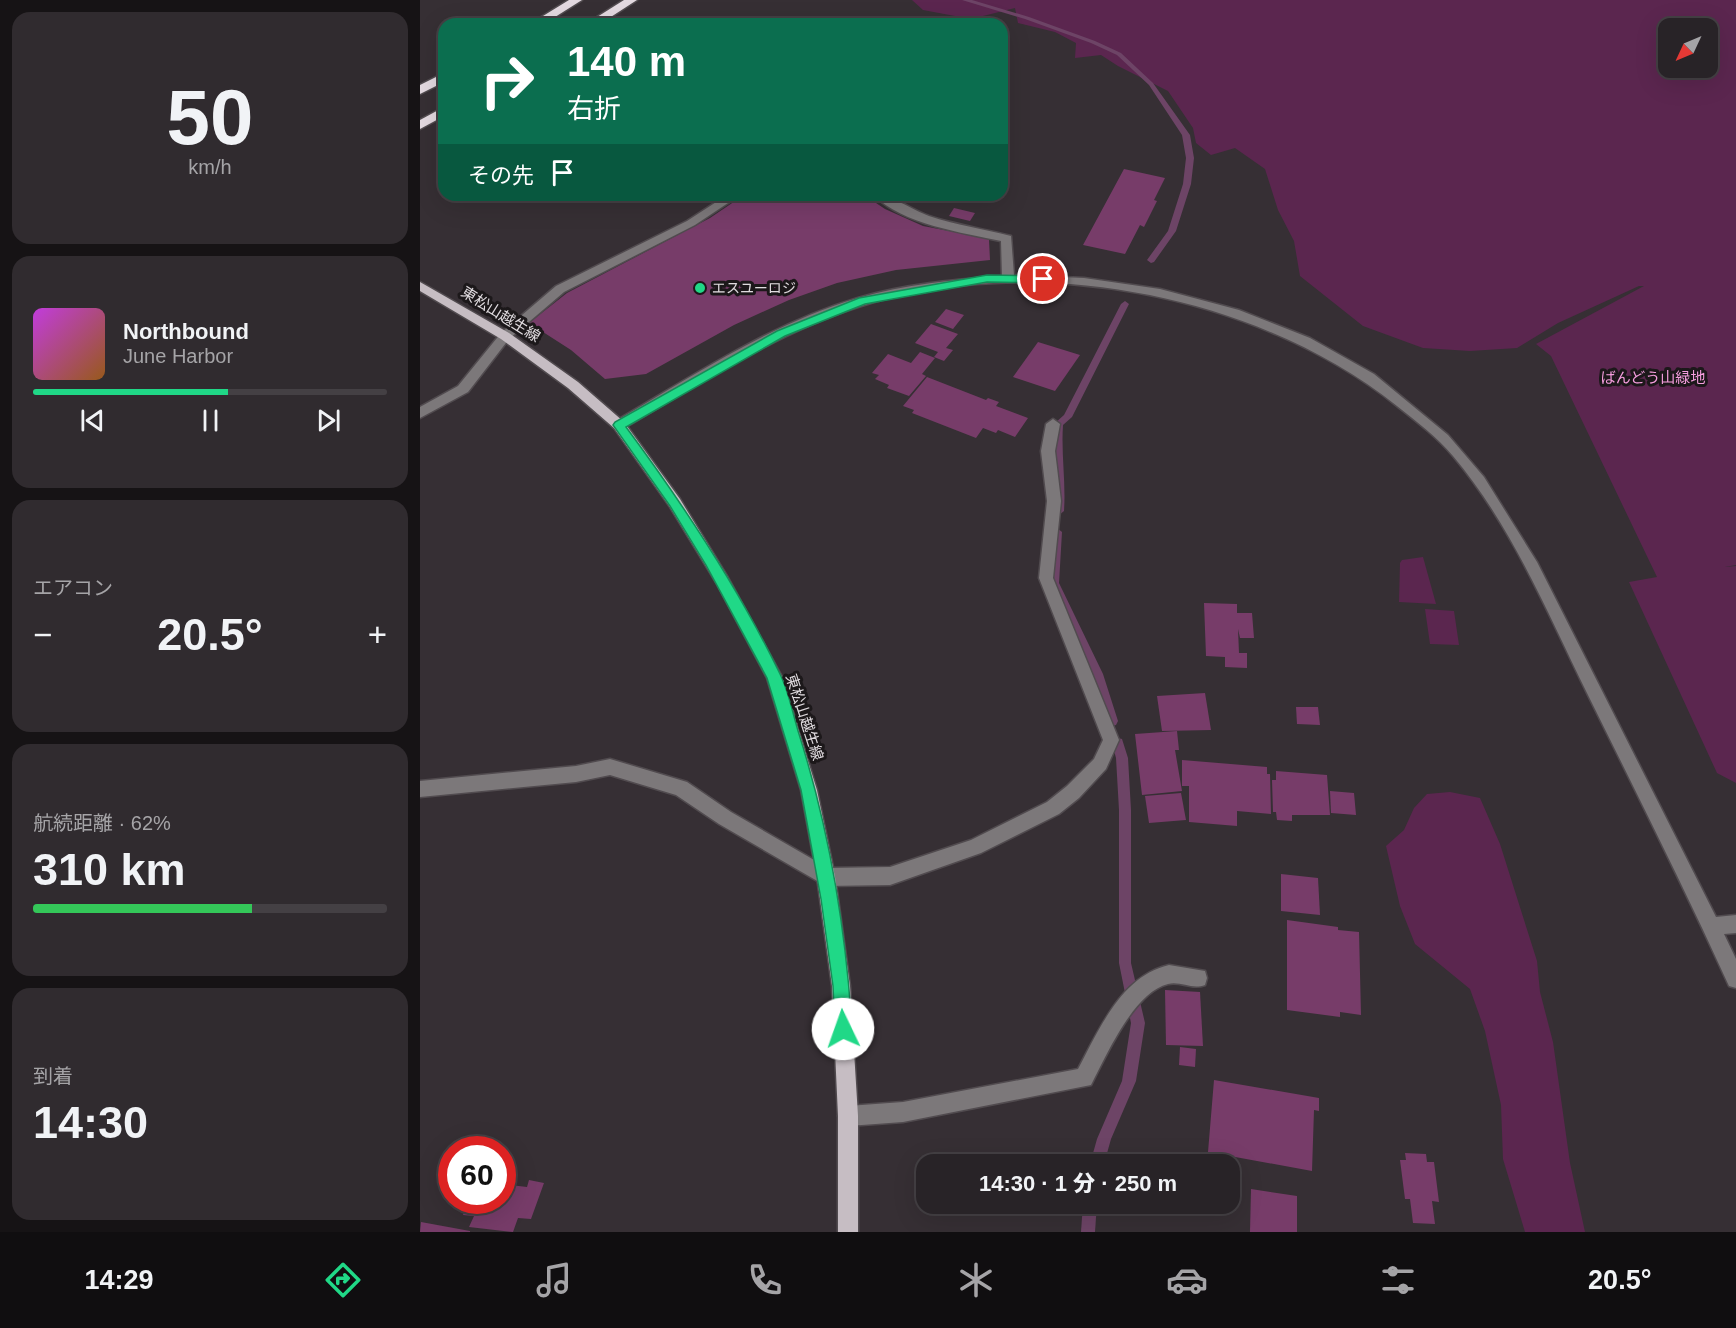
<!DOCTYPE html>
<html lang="ja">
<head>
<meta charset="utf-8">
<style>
  body { margin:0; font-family:Arial,"Noto Sans JP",sans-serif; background:#302b2f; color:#f1f3f6; height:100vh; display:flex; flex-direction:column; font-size:22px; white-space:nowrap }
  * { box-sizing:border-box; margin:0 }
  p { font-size:20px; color:#a5a4a7 }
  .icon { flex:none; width:33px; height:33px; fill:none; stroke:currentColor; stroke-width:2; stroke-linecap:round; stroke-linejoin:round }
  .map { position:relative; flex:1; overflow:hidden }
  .side { display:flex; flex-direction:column; gap:12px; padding:12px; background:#161315; width:420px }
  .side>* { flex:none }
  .hud { position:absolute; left:18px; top:18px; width:570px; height:183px; border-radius:18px; box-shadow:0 6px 24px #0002,0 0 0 2px #444044; background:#0b6e4f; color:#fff; overflow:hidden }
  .needle { width:39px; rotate:226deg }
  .controls { position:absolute; left:1238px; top:18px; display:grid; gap:12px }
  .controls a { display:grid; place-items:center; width:60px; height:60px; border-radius:12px; background:#282327; box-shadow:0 6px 24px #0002,0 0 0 2px #444044; font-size:30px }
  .speed { position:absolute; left:18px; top:1136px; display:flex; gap:12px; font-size:30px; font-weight:700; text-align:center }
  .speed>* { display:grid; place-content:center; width:78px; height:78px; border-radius:50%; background:#282327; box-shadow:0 6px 24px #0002,0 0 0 2px #444044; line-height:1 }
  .speed .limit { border:9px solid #d22; background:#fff; color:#111 }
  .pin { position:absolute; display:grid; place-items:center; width:51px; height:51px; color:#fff; margin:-26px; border:3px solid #fff; border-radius:50%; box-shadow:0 2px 6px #0007 }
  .me { position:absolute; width:66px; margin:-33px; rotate:357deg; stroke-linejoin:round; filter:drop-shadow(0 0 4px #0008) }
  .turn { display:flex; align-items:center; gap:21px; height:126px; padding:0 30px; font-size:27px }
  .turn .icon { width:78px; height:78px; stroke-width:2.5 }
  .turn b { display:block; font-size:42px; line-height:51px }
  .then { display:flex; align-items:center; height:57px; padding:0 30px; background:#0003; gap:12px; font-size:22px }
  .big { font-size:45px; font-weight:800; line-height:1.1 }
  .side .tile { flex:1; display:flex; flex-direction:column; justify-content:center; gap:9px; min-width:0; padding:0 21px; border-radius:18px; background:#302b2f }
  .side .dial { align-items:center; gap:0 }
  .dial b { font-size:78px; line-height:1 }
  .song { display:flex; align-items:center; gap:18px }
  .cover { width:72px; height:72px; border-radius:9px; background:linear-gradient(135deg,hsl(290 70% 55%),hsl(30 70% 35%)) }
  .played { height:6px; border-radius:3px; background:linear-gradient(90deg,#20d887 55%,#444044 55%) }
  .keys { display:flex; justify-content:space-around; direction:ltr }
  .heat { display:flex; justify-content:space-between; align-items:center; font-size:33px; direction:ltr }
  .charge { height:9px; border-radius:4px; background:linear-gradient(90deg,#34c759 62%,#444044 0) }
  .trip { position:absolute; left:496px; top:1154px; width:324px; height:60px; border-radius:18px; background:#282327; box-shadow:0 6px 24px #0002,0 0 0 2px #444044; font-weight:800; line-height:60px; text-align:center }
  .tabs { display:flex; height:96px; justify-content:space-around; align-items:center; background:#100e10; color:#a5a4a7 }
  .tabs .icon { width:42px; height:42px }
  .tabs .on { color:#20d887 }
  .tabs b { font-size:27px; color:#f1f3f6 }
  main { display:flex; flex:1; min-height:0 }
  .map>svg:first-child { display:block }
  .green { fill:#5b264f; fill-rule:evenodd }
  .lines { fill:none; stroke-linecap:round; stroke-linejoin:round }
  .stream { fill:#6d4466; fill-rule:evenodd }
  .building { fill:#773c69 }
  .minor-casing { stroke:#514b4f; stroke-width:3 }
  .major-casing { stroke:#514b4f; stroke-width:3 }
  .highway-casing { stroke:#514b4f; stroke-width:3 }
  .minor { fill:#7c787a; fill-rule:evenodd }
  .major { fill:#c6bdc3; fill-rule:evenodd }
  .highway { fill:#e3d9e0; fill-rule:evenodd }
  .route { fill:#20d887; stroke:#158c58; stroke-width:1.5 }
  .poi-dot { fill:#20d887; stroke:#1c181a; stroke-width:2 }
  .labels { text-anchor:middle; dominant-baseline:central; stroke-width:6; stroke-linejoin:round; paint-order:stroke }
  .far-poi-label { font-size:14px; fill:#e0dbdf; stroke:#1c181a; text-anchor:start }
  .street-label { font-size:15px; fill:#e0dbdf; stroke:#1c181a }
  .park-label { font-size:15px; fill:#f59dde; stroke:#1c181a }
</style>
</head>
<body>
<main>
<section class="side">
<div class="tile dial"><b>50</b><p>km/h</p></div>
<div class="tile">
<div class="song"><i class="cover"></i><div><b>Northbound</b><p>June Harbor</p></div></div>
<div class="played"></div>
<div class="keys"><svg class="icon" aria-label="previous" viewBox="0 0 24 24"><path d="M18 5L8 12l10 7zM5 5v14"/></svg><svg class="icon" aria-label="pause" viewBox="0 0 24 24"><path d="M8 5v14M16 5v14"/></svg><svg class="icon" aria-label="next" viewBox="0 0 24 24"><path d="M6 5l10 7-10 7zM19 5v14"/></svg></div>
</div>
<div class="tile"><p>エアコン</p>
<div class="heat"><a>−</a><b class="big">20.5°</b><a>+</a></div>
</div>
<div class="tile"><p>航続距離 · 62%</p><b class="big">310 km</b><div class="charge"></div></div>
<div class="tile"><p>到着</p><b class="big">14:30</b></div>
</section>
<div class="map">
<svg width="1316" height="1232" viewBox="0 0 1316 1232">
  <rect width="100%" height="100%" fill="#362f34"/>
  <!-- green -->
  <g class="green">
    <path d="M 492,0 L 1316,0 L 1316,565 L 1305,567 L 1316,566 L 1316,783 L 1297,773 L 1209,582 L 1237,577 L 1131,356 L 1116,344 L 1224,286 L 1219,286 L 1138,323 L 1097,348 L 1050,351 L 1003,348 L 943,326 L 880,276 L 874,241 L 858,210 L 845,169 L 815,148 L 791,155 L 776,143 L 773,128 L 748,91 L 698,66 L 681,55 L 655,58 L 656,43 L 635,32 L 598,23 L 595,8 L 551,19 L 503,10 ZM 1248,28 L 1287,28 L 1287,68 L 1248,68 Z"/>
    <polygon points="1003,557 1016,604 979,602 980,563 982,560"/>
    <polygon points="1005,609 1034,611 1039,645 1010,644"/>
    <polygon points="1030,792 1060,798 1080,844 1117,961 1120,992 1133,1042 1150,1163 1165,1232 1105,1232 1083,1159 1081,1105 1065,1031 1050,989 995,944 980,906 966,846 984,830 994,808 1007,794"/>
  </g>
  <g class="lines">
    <!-- stream -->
    <g class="stream">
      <polygon points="542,0 552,0 609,17 675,41 701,53 733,83 770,135 774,158 771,184 756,231 734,262 731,263 727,260 748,231 763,184 766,158 762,135 729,85 697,55 671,43 605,19"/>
      <path d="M 705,301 L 709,304 L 652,417 L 643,425 C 641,454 646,482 644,511 L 639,515 L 634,511 L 634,424 L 644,415 L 701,304 Z"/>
      <polygon points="637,528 642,532 639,583 683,674 698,721 696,725 692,726 688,725 686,721 673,674 629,583 632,532"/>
      <polygon points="698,738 702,739 708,758 711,810 711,963 725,1023 716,1081 691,1139 684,1164 670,1164 677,1139 702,1081 711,1023 699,963 699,810 696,758 692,743 694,739"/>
      <polygon points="663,1203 677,1203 675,1232 661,1232"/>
    </g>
  </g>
  <!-- building -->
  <g class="building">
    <polygon points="704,169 745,178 734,200 737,201 724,227 720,225 705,254 663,245"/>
    <polygon points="324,195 444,195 465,209 503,226 566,238 569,240 570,260 476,270 417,283 369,300 314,325 226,374 185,379 151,350 109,323 147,293 290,218"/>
    <polygon points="534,208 555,213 550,221 529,216"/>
    <polygon points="526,309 544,315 533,329 515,322"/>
    <polygon points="511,324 538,334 526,348 533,350 524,361 514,357 518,352 495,343"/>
    <polygon points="618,342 660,355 635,391 593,377"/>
    <polygon points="500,352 515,358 502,374 506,376 489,396 467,388 469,385 455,379 459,375 452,373 468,354 491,363"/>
    <polygon points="507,377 566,400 568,398 579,402 576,406 608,418 595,437 578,430 576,433 563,428 556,438 492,413 494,410 483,406"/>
    <polygon points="784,603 817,604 817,613 832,613 834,638 820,638 818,629 819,653 827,653 827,668 805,667 805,657 786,656"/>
    <polygon points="785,693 791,730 742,731 737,696"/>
    <polygon points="876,707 898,707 900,725 877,724"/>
    <polygon points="757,731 759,750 755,750 762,791 722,795 715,734"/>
    <polygon points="762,760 847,767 847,774 850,774 851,814 817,811 817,826 769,822 769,786 762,786"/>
    <polygon points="856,771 907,775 910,815 872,815 872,821 857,820 856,812 853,812 852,780 856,780"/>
    <polygon points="910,791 934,793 936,815 911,813"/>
    <polygon points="761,793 766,820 729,823 725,796"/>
    <polygon points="861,874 898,878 900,915 861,911"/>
    <polygon points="867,920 918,927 918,930 939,932 941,1015 920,1012 920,1017 867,1010"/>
    <polygon points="745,990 780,992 783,1046 746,1045"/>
    <polygon points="760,1047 776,1049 775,1067 759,1065"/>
    <polygon points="794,1080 899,1098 899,1111 894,1110 892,1171 788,1152"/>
    <polygon points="985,1153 1006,1154 1007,1162 1014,1162 1019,1202 1012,1201 1015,1224 993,1223 990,1199 985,1199 980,1160 986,1160"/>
    <polygon points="109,1180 124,1183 111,1219 98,1218 93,1232 49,1227 54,1216 43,1215 48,1200 82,1200 82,1184 107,1187"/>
    <polygon points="831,1189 877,1196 877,1232 830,1232"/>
    <polygon points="1,1222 50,1231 50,1232 0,1232"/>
  </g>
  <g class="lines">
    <!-- minor casing -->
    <g class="minor-casing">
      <g id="minor">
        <polygon points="307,195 320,195 275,225 144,292 89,339 48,392 0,418 0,407 38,386 81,333 136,286 267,221"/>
        <path d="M 454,195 C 473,195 490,209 509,216 C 536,225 564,229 591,236 L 594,275 L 664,278 L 740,289 L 819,310 L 890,338 L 954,374 L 1028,435 L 1064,477 L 1117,562 L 1296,917 L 1316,915 L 1316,933 L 1304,934 L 1316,959 L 1316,988 L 1309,986 C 1264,887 1215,790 1167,693 C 1127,612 1092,526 1033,456 C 1017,437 996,421 977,406 C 836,293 610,251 438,307 C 354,334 280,384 204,428 L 194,428 L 192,425 L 194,422 C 273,376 350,324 438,298 C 485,284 534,280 582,276 L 581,241 C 544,233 481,224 454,195 Z"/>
        <polygon points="633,419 640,424 635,451 641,501 633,578 699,740 686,769 659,798 639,814 561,853 470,885 406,886 299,824 256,795 190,775 156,782 0,797 0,781 156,766 190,759 267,782 311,812 408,868 470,867 551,840 627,802 647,786 674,759 683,740 619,578 627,501 621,451 626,424"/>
        <path d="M 749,965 L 785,971 L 787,978 L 785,985 C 772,990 761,981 748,984 C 714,992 686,1056 671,1085 L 483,1122 L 428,1126 L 421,1123 L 418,1116 L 421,1109 L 428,1106 L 483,1102 L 658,1069 C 679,1030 701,976 749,965 Z"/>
      </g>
    </g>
    <!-- major casing -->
    <g class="major-casing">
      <polygon id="major" points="0,282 89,333 158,382 204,422 260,499 307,576 362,677 397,790 415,877 430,986 438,1116 438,1232 418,1232 418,1116 412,986 397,877 381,790 347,678 297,584 250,507 194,428 148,388 81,339 0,291"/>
    </g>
    <!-- highway casing -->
    <g class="highway-casing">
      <g id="highway">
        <polygon points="149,0 162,0 124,24 110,24"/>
        <polygon points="204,0 217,0 180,24 166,24"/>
        <polygon points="24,73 24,82 0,94 0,85"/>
        <polygon points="24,107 24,116 0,129 0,120"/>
      </g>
    </g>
    <!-- minor -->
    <use href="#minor" class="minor"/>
    <!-- major -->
    <use href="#major" class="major"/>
    <!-- highway -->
    <use href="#highway" class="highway"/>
  </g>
  <!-- route -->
  <path class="route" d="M 567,275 L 623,276 L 628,279 L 623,283 L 567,282 L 445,304 L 365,336 L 206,427 C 263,504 318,587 360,674 C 369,692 373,715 379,734 C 409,829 426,930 432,1029 L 429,1035 L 423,1038 L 417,1035 L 415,1029 L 413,986 L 401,899 L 381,790 L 347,678 L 286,565 L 250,506 L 193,425 L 195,422 L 357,331 L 439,298 Z"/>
  <!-- markers -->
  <circle class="poi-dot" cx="280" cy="288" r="6"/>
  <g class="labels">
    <!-- far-poi labels -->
    <g class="far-poi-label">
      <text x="292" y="288">エスユーロジ</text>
    </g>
    <!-- street labels -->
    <g class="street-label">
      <text transform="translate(81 314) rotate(32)">東松山越生線</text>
      <text transform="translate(385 717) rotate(72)">東松山越生線</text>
    </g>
    <!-- park labels -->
    <g class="park-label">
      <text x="1233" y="377">ばんどう山緑地</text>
    </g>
  </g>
</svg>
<div class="controls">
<a><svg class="needle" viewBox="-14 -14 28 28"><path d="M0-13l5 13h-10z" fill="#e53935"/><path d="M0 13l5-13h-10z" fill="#a5a4a7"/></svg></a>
</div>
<div class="speed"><div class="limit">60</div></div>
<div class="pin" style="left:623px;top:279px;background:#d93025"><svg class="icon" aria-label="arrive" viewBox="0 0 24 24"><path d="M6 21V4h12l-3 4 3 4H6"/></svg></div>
<svg class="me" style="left:423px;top:1029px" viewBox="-20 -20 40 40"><circle r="19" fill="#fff"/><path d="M0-13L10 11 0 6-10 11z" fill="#20d887"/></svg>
<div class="trip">14:30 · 1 分 · 250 m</div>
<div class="hud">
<div class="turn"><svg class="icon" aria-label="right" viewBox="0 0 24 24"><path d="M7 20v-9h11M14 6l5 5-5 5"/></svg><div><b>140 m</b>右折</div></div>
<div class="then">その先<svg class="icon" aria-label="arrive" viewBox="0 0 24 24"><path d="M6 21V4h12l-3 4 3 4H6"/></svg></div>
</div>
</div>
</main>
<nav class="tabs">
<b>14:29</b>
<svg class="icon on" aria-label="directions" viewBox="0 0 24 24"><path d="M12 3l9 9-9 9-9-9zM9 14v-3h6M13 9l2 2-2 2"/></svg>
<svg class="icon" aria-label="music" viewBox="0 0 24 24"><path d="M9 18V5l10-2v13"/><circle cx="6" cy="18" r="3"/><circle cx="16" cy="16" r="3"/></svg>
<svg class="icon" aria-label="phone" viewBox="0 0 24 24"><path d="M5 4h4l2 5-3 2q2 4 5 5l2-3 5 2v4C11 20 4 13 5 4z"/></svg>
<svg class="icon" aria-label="climate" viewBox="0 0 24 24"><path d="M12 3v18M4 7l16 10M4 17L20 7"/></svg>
<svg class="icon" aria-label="car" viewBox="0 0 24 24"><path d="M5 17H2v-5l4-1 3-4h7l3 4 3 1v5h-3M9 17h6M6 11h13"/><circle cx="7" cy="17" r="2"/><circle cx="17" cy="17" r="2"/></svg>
<svg class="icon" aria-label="filters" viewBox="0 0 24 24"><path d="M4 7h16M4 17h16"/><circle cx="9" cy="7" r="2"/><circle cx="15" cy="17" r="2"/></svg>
<b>20.5°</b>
</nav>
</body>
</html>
